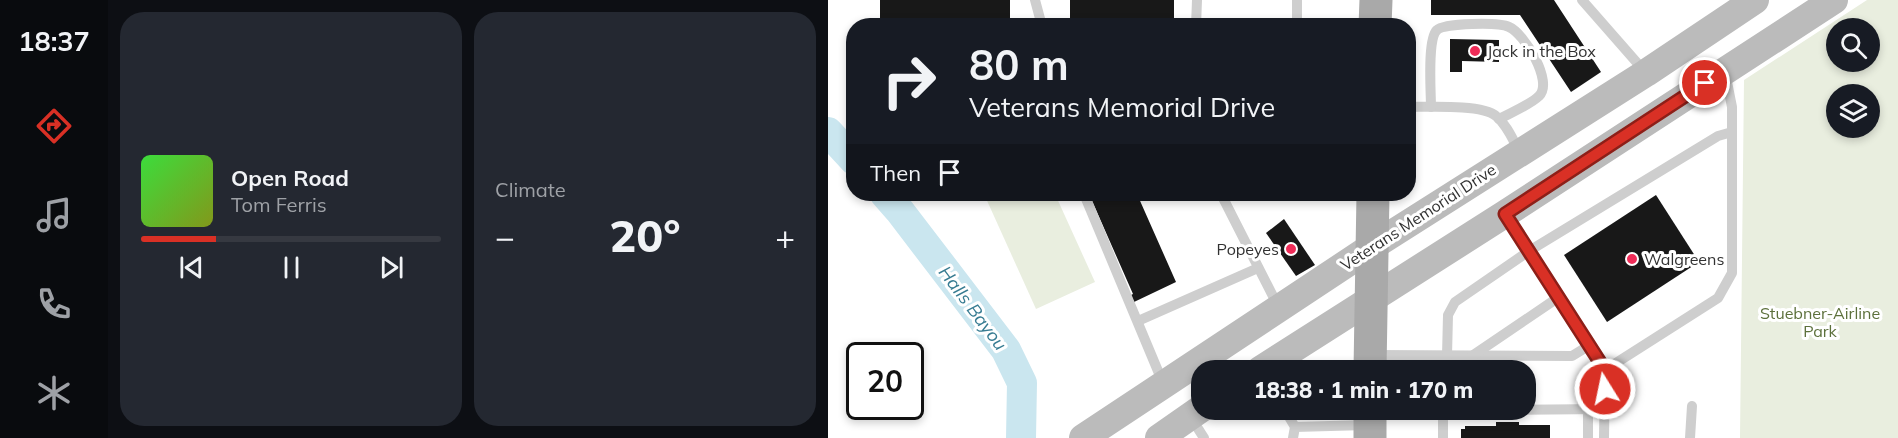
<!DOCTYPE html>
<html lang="en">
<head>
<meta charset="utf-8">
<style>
  body { margin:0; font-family:Mulish,sans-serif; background:#242831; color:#f1f3f6; height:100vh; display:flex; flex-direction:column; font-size:22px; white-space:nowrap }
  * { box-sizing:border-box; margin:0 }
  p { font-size:20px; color:#9ea1a6 }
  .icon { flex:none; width:33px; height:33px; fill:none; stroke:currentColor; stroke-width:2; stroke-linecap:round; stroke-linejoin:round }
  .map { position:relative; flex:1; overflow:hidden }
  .panel { display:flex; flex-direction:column; gap:12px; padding:12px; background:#0d0f14; width:720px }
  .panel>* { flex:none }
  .hud { position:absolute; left:18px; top:18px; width:570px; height:183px; border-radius:24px; box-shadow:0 3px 9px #0003; background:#171b24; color:#f1f3f6; overflow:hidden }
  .tools { position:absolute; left:998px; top:18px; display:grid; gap:12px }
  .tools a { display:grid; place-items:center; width:54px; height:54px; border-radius:50%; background:#171b24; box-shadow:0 3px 9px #0003; font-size:30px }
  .speed { position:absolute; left:18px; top:342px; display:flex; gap:12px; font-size:30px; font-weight:700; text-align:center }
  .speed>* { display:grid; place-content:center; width:78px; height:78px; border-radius:50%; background:#171b24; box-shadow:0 3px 9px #0003; line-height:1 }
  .speed .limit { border:3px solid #111; border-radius:9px; background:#fff; color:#111 }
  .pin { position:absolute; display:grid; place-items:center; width:51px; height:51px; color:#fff; margin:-26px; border:3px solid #fff; border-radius:50%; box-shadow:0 2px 6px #0007 }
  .me { position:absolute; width:66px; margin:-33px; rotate:350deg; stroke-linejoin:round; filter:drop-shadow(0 0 4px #0008) }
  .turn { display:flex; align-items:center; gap:21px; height:126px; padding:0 24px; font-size:27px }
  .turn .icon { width:78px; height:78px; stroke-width:2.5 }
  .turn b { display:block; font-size:42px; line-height:51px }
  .then { display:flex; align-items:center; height:57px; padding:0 24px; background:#0003; gap:12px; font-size:22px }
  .big { font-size:45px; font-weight:800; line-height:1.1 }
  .panel .card { flex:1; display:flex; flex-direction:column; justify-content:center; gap:9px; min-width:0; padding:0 21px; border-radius:24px; background:#242831 }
  .song { display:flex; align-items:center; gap:18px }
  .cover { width:72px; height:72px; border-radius:9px; background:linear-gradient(135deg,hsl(120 70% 55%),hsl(70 70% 35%)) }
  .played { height:6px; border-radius:3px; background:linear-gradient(90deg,#d93025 25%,#363941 25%) }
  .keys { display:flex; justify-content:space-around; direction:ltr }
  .heat { display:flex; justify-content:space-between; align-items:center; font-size:33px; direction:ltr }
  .panel .tiles { flex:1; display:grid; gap:12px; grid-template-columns:repeat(2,1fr) }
  .trip { position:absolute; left:363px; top:360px; width:345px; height:60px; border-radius:24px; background:#171b24; box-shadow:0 3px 9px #0003; font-weight:800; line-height:60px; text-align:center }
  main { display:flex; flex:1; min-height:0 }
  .tabs { display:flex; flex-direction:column; width:108px; justify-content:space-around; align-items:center; background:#090b0e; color:#9ea1a6 }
  .tabs .icon { width:42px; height:42px }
  .tabs .selected { color:#d93025 }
  .tabs b { font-size:27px; color:#f1f3f6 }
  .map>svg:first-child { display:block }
  .green { fill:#e9eedf; fill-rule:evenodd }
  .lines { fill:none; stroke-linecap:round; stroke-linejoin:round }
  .river { stroke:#cae6ef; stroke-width:30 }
  .building { fill:#181818 }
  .lane { stroke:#cecece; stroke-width:10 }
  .secondary { stroke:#bbb; stroke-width:28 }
  .primary { stroke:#a9a9a9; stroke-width:33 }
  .route-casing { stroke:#8d1f18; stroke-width:15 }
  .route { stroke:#d93025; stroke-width:10 }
  .poi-dot { fill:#ef2c58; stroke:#fff; stroke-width:2 }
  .labels { text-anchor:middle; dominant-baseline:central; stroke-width:6; stroke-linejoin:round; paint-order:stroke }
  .poi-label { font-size:16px; fill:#313131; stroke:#fff; text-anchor:start }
  .street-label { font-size:16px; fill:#313131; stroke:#fff }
  .park-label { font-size:16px; fill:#5c703b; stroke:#fff }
  .water-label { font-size:18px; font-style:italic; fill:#377c92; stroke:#fff }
</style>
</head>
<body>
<main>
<nav class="tabs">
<b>18:37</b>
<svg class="icon selected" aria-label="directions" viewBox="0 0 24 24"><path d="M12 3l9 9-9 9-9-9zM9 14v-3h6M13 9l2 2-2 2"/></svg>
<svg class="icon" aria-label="music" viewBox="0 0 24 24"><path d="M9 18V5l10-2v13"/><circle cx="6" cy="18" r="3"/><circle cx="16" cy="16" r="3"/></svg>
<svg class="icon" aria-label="phone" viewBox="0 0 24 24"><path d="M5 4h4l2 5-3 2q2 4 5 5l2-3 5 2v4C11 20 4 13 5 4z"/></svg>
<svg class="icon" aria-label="climate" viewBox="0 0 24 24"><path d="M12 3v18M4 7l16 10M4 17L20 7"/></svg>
</nav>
<section class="panel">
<div class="tiles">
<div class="card">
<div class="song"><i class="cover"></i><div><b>Open Road</b><p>Tom Ferris</p></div></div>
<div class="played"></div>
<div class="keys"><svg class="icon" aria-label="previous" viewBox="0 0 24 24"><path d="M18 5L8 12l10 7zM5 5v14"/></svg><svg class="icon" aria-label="pause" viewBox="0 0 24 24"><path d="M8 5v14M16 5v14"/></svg><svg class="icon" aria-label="next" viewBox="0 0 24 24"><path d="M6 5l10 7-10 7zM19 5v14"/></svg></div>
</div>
<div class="card"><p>Climate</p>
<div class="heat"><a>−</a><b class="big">20°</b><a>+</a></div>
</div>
</div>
</section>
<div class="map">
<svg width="1070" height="438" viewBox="0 0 1070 438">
  <rect width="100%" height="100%" fill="#fff"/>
  <!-- green -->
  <g class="green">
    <path d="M 1039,0 L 1070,0 L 1070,438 L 912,438 L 916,80 ZM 1008,28 L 1041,28 L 1041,62 L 1008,62 ZM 1008,94 L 1041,94 L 1041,128 L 1008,128 Z"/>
    <polygon points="156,194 227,194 267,282 208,309"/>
  </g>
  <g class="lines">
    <!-- river -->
    <g class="river">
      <polyline points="0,132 26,160"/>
      <polyline points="57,194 71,210 178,350 194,383 193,438"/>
    </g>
  </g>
  <!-- building -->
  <g class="building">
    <rect x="52" y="0" width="130" height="26"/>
    <rect x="242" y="0" width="104" height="26"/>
    <polygon points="603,0 726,0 773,72 743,92 692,15 603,15"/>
    <polygon points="622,39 671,40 671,62 634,61 634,72 622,72"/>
    <polygon points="261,194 309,194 348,282 306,302 303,295 305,294"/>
    <polygon points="828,195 871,262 779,322 736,255"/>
    <polygon points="456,219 487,265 468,276 438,233"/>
    <polygon points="668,422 691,422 691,425 722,425 722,438 633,438 633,429 637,429 637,426 668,426"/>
  </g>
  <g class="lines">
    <!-- lane -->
    <g class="lane">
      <polyline points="207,0 214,26"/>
      <polyline points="754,0 818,73"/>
      <polyline points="368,26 369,0"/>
      <polyline points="469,26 469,0"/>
      <path d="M 580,107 C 600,107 655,104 668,116 C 679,125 685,140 691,151"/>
      <path d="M 603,107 C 603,93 599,39 609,30 C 616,23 671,22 681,27 C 696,33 726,82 711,96 C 702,105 682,113 671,119"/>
      <polyline points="256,194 335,383"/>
      <polyline points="393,194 451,308"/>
      <polyline points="678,215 777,370"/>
      <polyline points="310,321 430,268"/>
      <polyline points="546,355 744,356 762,345"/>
      <polyline points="619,356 620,315 627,302 701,251 890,136 904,132"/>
      <polyline points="644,356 731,297"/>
      <polyline points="457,410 467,427 465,438"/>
      <polyline points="545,411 776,409"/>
      <polyline points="362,416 376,438"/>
      <polyline points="467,427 538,425"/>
      <polyline points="615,438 615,410"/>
      <polyline points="760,438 760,409"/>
      <polyline points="776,438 777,370 890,298 904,273 904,107 897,72"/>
      <polyline points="862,438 864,406"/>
    </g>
    <!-- secondary -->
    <g class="secondary">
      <polyline points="432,370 677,214 1006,0"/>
      <polyline points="255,438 545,246 818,73 927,0"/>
      <polyline points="331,438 374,408"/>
    </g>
    <!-- primary -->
    <g class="primary">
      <polyline points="547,26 548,0"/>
      <polyline points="542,370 545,194"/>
      <polyline points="542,438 542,410"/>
    </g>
  </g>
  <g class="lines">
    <!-- route casing -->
    <g class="route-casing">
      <polyline id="route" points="777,389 777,370 677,214 877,83"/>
    </g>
    <!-- route -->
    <use href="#route" class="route"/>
  </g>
  <!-- markers -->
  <g class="poi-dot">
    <circle cx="647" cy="51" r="6"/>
    <circle cx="463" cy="249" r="6"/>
    <circle cx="804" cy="259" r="6"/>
  </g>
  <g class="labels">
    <!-- poi labels -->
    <g class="poi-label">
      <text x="659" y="51">Jack in the Box</text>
      <text x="451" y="249" text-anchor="end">Popeyes</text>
      <text x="816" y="259">Walgreens</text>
    </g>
    <!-- street labels -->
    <g class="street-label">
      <text transform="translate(590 217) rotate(-33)">Veterans Memorial Drive</text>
    </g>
    <!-- park labels -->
    <g class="park-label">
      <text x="992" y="313">Stuebner-Airline<tspan x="992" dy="18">Park</tspan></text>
    </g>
    <!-- water labels -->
    <g class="water-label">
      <text transform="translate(145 308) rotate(53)">Halls Bayou</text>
    </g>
  </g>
</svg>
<div class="tools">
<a><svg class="icon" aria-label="search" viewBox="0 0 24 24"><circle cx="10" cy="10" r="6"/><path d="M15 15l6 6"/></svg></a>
<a><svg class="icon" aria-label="layers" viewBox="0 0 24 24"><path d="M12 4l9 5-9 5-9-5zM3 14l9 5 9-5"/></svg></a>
</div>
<div class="speed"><div class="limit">20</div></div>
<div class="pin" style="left:877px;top:83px;background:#d93025"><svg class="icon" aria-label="arrive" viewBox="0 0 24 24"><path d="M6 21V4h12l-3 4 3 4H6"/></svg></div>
<svg class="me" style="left:777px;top:389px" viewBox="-20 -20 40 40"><circle r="17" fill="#d93025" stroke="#fff" stroke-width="3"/><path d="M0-11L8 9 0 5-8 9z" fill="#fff"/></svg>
<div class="trip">18:38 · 1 min · 170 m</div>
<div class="hud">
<div class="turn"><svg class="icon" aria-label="right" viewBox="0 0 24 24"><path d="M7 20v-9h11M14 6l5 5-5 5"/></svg><div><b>80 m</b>Veterans Memorial Drive</div></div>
<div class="then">Then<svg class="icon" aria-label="arrive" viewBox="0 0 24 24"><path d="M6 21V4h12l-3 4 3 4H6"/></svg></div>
</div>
</div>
</main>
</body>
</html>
